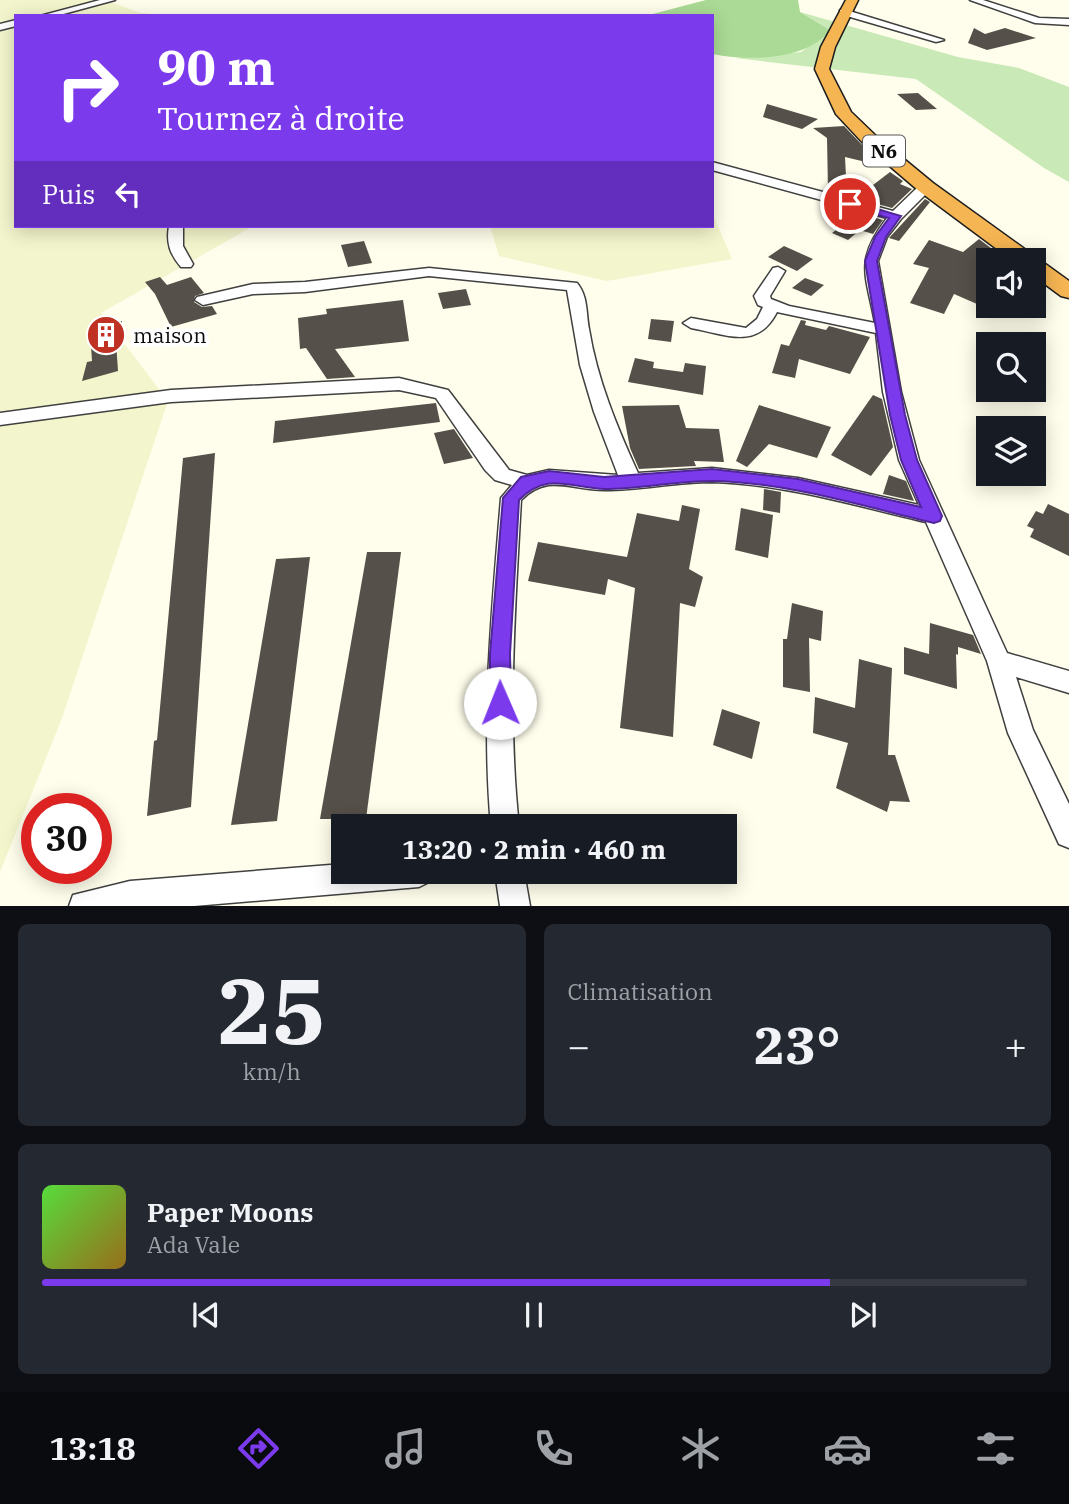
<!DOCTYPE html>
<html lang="fr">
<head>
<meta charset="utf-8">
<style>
  body { margin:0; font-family:"IBM Plex Serif",serif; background:#242831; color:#f1f3f6; height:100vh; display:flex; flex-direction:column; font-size:26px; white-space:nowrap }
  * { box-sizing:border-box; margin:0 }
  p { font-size:23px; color:#9ea1a6 }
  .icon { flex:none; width:38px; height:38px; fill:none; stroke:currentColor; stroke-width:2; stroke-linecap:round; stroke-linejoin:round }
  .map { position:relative; height:906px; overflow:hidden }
  .details { display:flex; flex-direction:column; gap:18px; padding:18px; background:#0d0f14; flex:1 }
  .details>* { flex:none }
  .banner { position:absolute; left:14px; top:14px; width:700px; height:214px; border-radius:0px; box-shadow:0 4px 18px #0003; background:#7c3aed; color:#fff; overflow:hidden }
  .buttons { position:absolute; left:976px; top:248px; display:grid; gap:14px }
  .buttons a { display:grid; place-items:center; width:70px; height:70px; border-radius:0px; background:#171b24; box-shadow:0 4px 18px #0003; font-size:35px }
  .speed { position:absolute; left:21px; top:793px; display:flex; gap:14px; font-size:35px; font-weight:700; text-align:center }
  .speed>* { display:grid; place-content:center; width:91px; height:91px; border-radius:50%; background:#171b24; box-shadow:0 4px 18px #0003; line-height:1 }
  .speed .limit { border:10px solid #d22; background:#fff; color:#111 }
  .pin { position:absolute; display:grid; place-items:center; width:60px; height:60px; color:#fff; margin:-30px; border:4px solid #fff; border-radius:50%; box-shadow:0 2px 7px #0007 }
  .me { position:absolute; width:77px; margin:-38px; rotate:359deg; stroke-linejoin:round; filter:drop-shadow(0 0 5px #0008) }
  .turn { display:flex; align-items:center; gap:24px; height:147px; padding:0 28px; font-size:32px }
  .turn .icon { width:91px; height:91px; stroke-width:2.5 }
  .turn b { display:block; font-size:49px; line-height:60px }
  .then { display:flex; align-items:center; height:66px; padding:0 28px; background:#0003; gap:14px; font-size:26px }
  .big { font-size:52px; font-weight:700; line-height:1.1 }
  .details .tile { flex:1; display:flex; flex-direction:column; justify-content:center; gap:10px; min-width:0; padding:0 24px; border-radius:10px; background:#242831 }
  .details .dial { align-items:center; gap:0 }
  .dial b { font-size:91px; line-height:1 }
  .song { display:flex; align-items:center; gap:21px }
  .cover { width:84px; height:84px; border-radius:10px; background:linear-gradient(135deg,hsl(110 70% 55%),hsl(40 70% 35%)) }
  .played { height:7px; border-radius:4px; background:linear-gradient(90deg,#7c3aed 80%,#363941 80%) }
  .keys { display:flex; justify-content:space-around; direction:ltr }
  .heat { display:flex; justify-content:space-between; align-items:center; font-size:38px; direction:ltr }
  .details .tiles { flex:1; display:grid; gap:18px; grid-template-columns:1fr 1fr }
  .tile:last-child { grid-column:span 2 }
  .trip { position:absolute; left:331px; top:814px; width:406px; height:70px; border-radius:0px; background:#171b24; box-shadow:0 4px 18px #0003; font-weight:700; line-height:70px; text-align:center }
  .menu { display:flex; height:112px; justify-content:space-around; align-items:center; background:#090b0e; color:#9ea1a6 }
  .menu .icon { width:49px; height:49px }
  .menu .active { color:#7c3aed }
  .menu b { font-size:32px; color:#f1f3f6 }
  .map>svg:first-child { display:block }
  .farmland { fill:#f3f5cc }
  .green { fill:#c9eab6 }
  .forest { fill:#aada95 }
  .building { fill:#555049 }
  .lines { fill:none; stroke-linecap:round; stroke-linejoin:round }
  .minor-casing { stroke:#404040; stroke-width:3 }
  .highway-casing { stroke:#1e1e1e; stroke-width:3 }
  .minor { fill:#fff; fill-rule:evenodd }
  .highway { fill:#f6b553; fill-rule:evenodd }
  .route { fill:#7c3aed; stroke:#51269a; stroke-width:2 }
  .labels { text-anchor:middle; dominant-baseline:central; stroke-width:7; stroke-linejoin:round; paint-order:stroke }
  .shield { fill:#fff; stroke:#565656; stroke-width:2 }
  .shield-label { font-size:19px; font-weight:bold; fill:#0d0d0d }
  .poi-label { font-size:21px; fill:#0d0d0d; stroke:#fff; text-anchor:start }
</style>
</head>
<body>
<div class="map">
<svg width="1069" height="906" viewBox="0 0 1069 906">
  <rect width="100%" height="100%" fill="#fffeec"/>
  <!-- farmland -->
  <g class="farmland">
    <polygon points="0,0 105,0 141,13 171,16 16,16 16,226 253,226 101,313 168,401 62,718 0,872"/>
    <polygon points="712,212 732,259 607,281 499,256 490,226 712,226"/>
  </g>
  <!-- green -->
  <polygon class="green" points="800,12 958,57 1019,68 1069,87 1069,182 1044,168 916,79 735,58 801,52 830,30"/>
  <!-- forest -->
  <path class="forest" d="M 706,0 L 798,0 L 800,12 L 830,30 C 807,61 747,61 712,54 L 712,16 L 645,16 Z"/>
  <!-- building -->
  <g class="building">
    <polygon points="974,28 985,34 1005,28 1036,38 987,50 968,43"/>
    <polygon points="918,93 937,109 916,110 897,94"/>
    <polygon points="767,104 818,119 802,129 763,117"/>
    <polygon points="844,126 867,150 870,163 845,157 847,196 828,191 827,138 813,128"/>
    <polygon points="890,172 903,181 900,184 912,189 892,208 856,198"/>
    <polygon points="925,199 930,202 899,241 889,238"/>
    <polygon points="859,213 883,220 873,234 860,230 848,240 832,233"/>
    <polygon points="979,239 1008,261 989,261 989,293 977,304 954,294 944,314 910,303 929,268 913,264 929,240 963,252"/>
    <polygon points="364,241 372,263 348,267 341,245"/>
    <polygon points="784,246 813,259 797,271 768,257"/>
    <polygon points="160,277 167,285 191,277 204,293 195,296 194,302 202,307 212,306 217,314 171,327 155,294 145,282"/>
    <polygon points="805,278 824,285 811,296 792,288"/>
    <polygon points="466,289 471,305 443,309 438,293"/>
    <polygon points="403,300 409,341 335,349 355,377 327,379 306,348 300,349 298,318 327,314 326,309"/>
    <polygon points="651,319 674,321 671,342 648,339"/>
    <polygon points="801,320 806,321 805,325 826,330 829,326 870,337 850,374 799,359 795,378 772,373 781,344 789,346"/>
    <polygon points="122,321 122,340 116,342 118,371 82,381 87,362 92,361 90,331"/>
    <polygon points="635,358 654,362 653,368 683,372 685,363 706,366 703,395 628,382"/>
    <polygon points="873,395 882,399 893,447 871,476 831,455"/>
    <polygon points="436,403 440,422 273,443 275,421"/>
    <polygon points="679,405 686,428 719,429 724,462 694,461 696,466 639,469 630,448 622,406"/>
    <polygon points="759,405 831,427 817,458 769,444 747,467 736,461"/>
    <polygon points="454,429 473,458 444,464 434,433"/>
    <polygon points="215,453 191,807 147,816 154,741 157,740 183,458"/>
    <polygon points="889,475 906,481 914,501 883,494"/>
    <polygon points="764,489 781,492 780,513 763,510"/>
    <polygon points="1048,504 1069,514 1069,556 1030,537 1034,529 1027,526 1036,511 1043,514"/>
    <polygon points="682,505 700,509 689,569 703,577 695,607 680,603 673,737 620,728 635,588 608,579 605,595 528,581 538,542 627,557 637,513 679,521"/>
    <polygon points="741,508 773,515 768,558 735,550"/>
    <polygon points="367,552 401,552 366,819 320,819"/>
    <polygon points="310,557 277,821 231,825 276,559"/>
    <polygon points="792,603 823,611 821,641 809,638 810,692 783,687 783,639 787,639"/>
    <polygon points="930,623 973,635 981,654 958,647 958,655 956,654 957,689 904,674 904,647 929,654"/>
    <polygon points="859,659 892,668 888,755 895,755 910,802 890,801 887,812 836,788 848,743 813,733 815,697 855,708"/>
    <polygon points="722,709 760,722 752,759 713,745"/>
  </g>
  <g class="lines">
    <!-- minor casing -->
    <g class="minor-casing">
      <g id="minor">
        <polygon points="100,0 115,0 56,16 40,16"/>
        <polygon points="970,0 983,0 1039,18 1069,19 1069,25 1035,23"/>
        <polygon points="840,10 846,10 944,40 936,42 840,14"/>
        <polygon points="16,20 16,26 0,30 0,24"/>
        <path d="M 712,162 L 893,211 L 921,184 L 931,184 L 933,187 L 901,219 L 887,237 L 878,261 L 901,392 L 919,460 L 1007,653 L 1069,671 L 1069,693 L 1016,677 L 1033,730 L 1069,804 L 1069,848 L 1059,844 L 1008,733 L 987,661 L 926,522 C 857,506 784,484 712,482 C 676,482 641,490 606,490 C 571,491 549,472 521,500 C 515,609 507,717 519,826 L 491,826 C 481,716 492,608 501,498 L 512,485 L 495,480 L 485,470 L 436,398 L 399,390 L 171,402 L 0,425 L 0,413 L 171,390 L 399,378 L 448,390 L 509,470 L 527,475 L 549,470 L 618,475 L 594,412 L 580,365 L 567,290 L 429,276 L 305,292 L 253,294 L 203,305 L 195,300 L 197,297 L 253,284 L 305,282 L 429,268 L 577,283 C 588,296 586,313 589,329 C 597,379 617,427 638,473 L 712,468 L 798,478 L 919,505 L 899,460 L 883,392 L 876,333 L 777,312 C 757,351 725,334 691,328 L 683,323 L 691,318 L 746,328 L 757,319 L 763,307 L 758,305 L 754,296 L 773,268 L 778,267 L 785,271 L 770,296 L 771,299 L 789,306 L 875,323 C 866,274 854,261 887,218 L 712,170 Z"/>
        <path d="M 169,226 L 183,226 L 183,246 L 193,264 L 191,267 L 181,267 C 170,254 166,243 169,226 Z"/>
        <polygon points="343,864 343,872 434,872 429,882 419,887 194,906 69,906 73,895 130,881"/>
        <polygon points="495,872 524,872 530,906 500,906"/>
      </g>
    </g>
    <!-- highway casing -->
    <g class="highway-casing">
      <polygon id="highway" points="846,0 858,0 835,47 829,69 851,112 876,136 933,183 1069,281 1069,298 1061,296 1034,276 1034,261 1013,261 919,191 864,144 836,114 815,69 821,47"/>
    </g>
    <!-- minor -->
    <use href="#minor" class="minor"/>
    <!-- highway -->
    <use href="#highway" class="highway"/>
  </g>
  <!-- route -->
  <path class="route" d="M 850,201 L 901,216 L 886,237 L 877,261 L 905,415 L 917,460 L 942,516 L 940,521 L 934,523 C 862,506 787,482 712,481 C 676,481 640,489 605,489 C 570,488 547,471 519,500 L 510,654 L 511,703 L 508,710 L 500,713 L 493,710 L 490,703 L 490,654 L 503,498 L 521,477 L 549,471 L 604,477 L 712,469 L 798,479 L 921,507 L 901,460 L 890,415 L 865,261 L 875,237 L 889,218 L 846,207 L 845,204 Z"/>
  <!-- icons -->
  <defs>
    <g id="building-disc" transform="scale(2.0125)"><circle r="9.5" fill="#be3123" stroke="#fff"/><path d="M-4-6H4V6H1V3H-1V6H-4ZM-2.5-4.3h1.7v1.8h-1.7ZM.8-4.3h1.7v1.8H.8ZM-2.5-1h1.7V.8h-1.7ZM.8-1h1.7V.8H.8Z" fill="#fff"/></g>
  </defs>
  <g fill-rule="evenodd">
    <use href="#building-disc" x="106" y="335"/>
  </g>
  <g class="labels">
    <!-- shield labels -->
    <rect class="shield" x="863" y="135.5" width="42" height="31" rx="5"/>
    <g class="shield-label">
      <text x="884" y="151">N6</text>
    </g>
    <!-- poi labels -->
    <g class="poi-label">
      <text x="133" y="335">maison</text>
    </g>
  </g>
</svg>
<div class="buttons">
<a><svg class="icon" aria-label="sound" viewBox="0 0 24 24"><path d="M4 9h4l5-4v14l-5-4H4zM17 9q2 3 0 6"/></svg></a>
<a><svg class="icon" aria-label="search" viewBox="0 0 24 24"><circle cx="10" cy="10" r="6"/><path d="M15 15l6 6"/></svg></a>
<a><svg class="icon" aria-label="layers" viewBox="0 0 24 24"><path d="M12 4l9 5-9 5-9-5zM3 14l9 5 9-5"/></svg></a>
</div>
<div class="speed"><div class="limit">30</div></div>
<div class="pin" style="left:850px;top:204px;background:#d93025"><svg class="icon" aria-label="arrive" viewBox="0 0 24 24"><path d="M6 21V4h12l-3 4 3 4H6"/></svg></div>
<svg class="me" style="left:500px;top:703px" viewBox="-20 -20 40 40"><circle r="19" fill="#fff"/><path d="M0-13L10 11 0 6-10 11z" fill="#7c3aed"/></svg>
<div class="trip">13:20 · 2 min · 460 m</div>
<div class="banner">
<div class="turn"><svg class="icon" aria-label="right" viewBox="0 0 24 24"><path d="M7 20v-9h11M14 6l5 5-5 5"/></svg><div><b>90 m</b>Tournez à droite</div></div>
<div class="then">Puis<svg class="icon" aria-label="left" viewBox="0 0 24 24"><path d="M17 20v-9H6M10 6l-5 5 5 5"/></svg></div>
</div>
</div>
<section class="details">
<div class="tiles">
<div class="tile dial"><b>25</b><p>km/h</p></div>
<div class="tile"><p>Climatisation</p>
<div class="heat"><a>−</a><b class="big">23°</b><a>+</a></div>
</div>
<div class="tile">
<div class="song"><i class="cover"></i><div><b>Paper Moons</b><p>Ada Vale</p></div></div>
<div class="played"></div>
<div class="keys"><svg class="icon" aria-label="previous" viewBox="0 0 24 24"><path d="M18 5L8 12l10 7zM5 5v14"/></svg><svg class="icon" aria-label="pause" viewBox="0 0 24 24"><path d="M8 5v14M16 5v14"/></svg><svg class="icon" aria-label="next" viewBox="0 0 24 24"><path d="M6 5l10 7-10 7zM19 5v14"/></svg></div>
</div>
</div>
</section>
<nav class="menu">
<b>13:18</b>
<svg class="icon active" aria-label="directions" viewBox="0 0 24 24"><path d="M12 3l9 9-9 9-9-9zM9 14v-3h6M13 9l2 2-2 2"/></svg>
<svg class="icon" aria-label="music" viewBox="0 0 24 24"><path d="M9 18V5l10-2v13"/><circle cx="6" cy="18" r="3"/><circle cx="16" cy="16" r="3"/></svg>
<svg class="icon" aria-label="phone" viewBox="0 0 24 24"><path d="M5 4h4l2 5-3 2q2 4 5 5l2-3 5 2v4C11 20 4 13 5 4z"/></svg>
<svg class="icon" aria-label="climate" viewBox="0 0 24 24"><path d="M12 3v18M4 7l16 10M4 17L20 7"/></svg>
<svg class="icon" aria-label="car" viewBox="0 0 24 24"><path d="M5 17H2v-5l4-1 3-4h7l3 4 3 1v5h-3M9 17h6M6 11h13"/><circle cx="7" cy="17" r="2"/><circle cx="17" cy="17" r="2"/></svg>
<svg class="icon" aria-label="filters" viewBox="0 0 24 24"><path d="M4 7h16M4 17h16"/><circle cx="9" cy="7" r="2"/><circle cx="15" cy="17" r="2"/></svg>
</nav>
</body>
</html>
